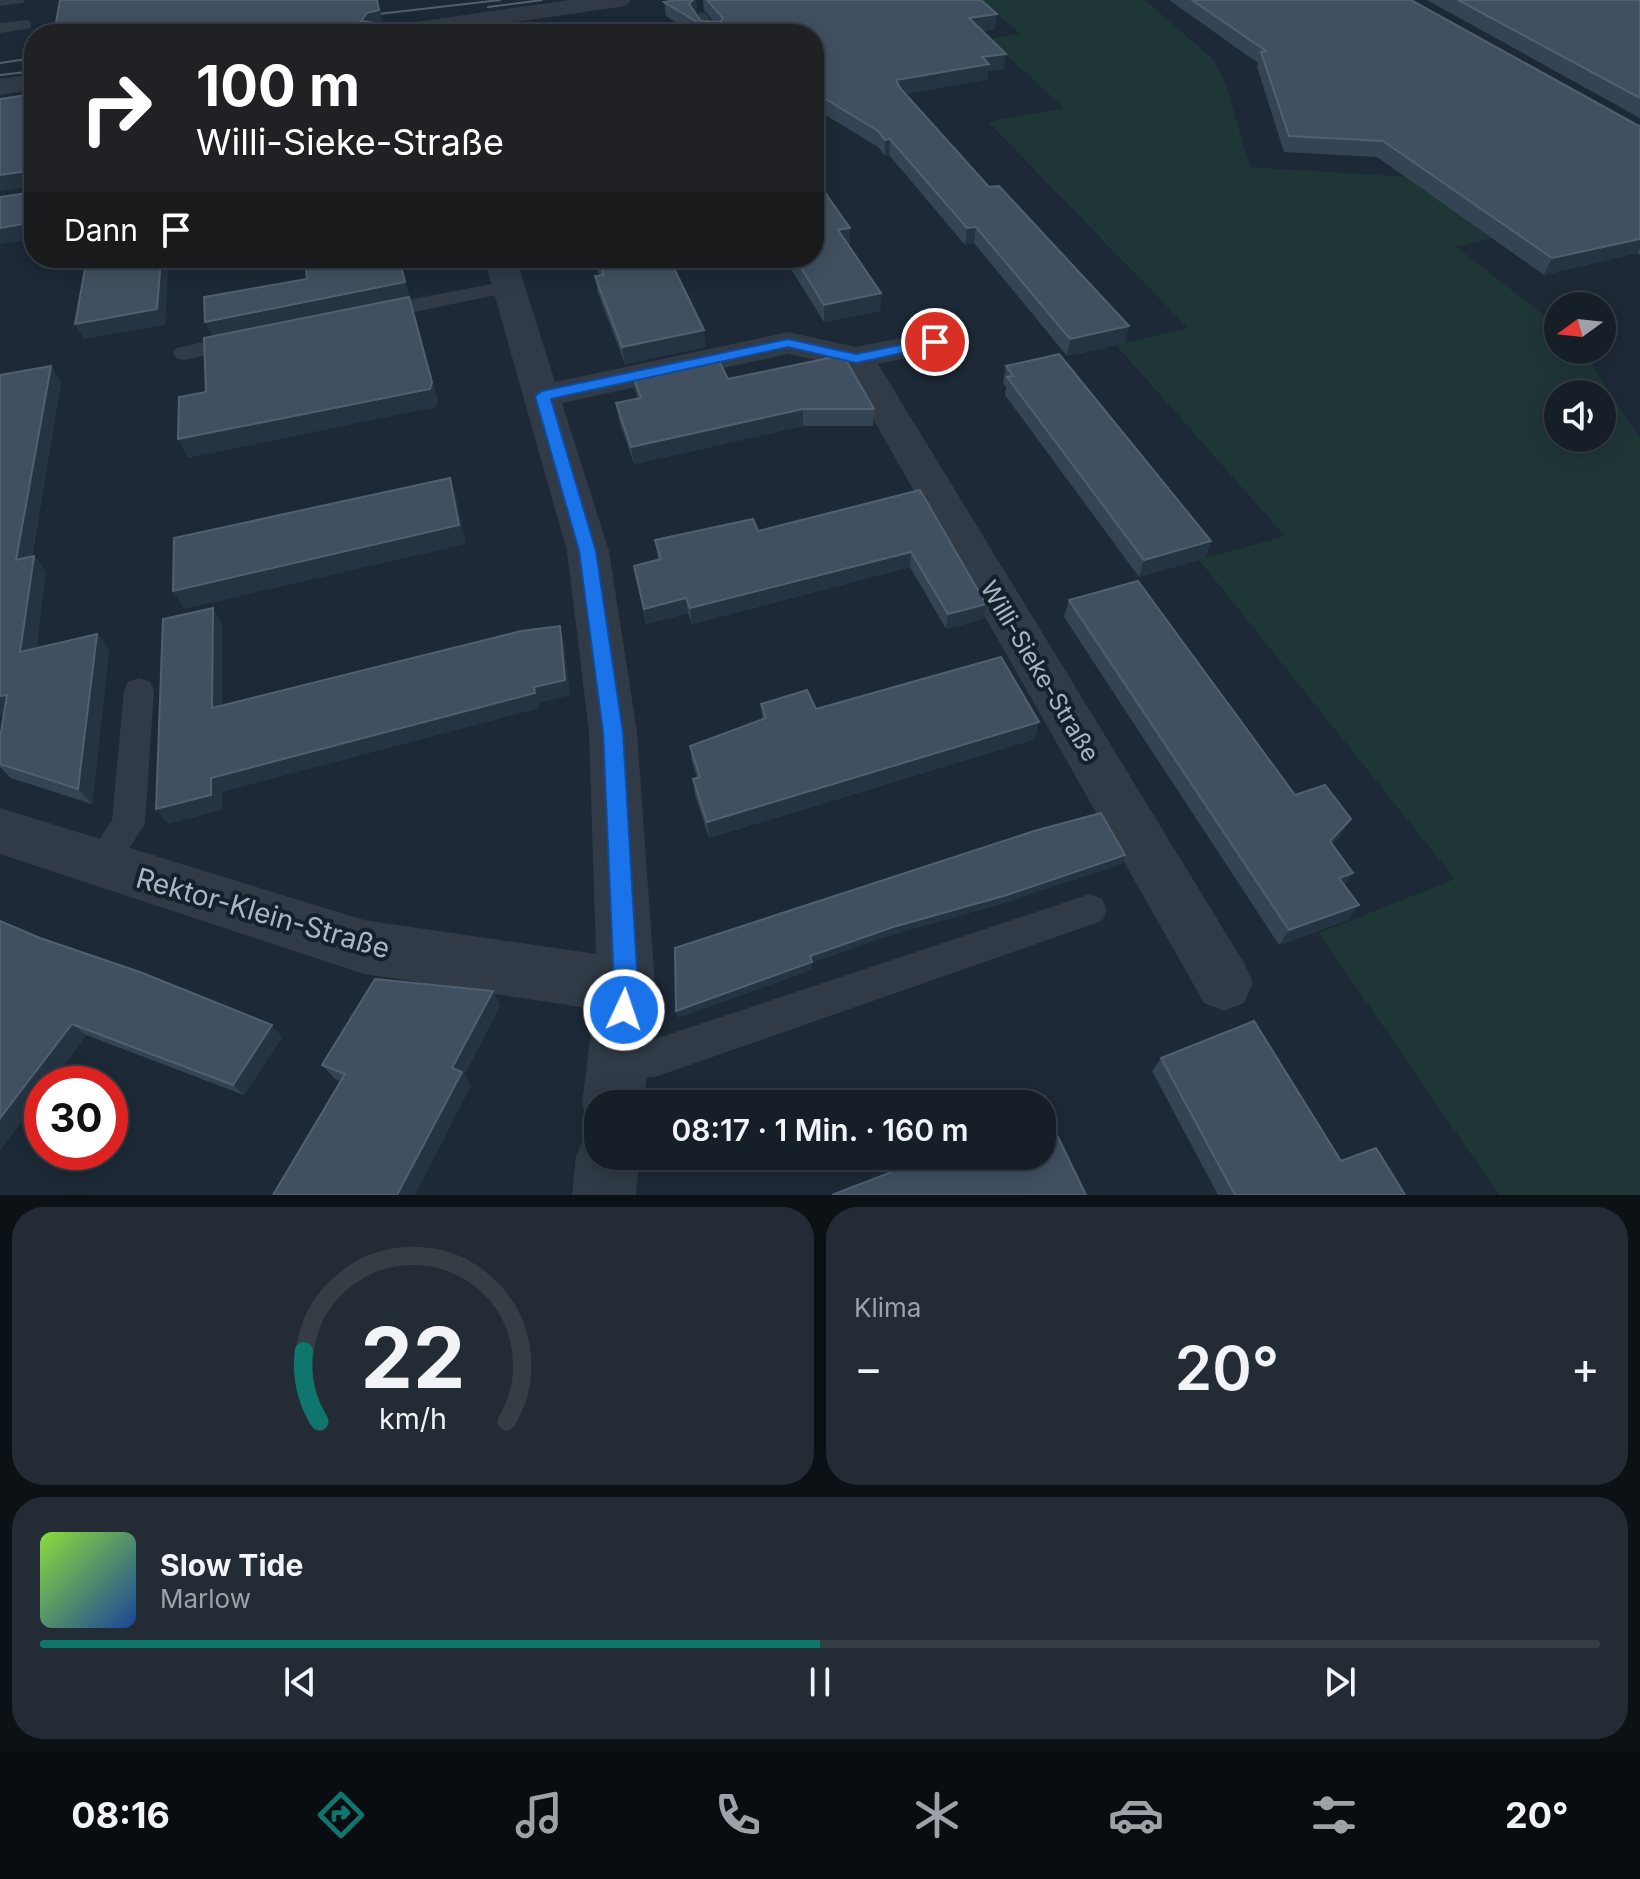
<!DOCTYPE html>
<html lang="de">
<head>
<meta charset="utf-8">
<style>
  body { margin:0; font-family:Inter,sans-serif; background:#232c34; color:#f1f3f6; height:100vh; display:flex; flex-direction:column; font-size:30px; white-space:nowrap }
  * { box-sizing:border-box; margin:0 }
  p { font-size:26px; color:#9ea2a8 }
  .icon { flex:none; width:44px; height:44px; fill:none; stroke:currentColor; stroke-width:2; stroke-linecap:round; stroke-linejoin:round }
  .map { position:relative; height:1195px; overflow:hidden }
  .sheet { display:flex; flex-direction:column; gap:12px; padding:12px; background:#0c1116; flex:1 }
  .sheet>* { flex:none }
  .guide { position:absolute; left:24px; top:24px; width:800px; height:244px; border-radius:32px; box-shadow:0 4px 20px #0003,0 0 0 2px #353d45; background:#202124; color:#fff; overflow:hidden }
  .needle { width:52px; rotate:255deg }
  .controls { position:absolute; left:1544px; top:292px; display:grid; gap:16px }
  .controls a { display:grid; place-items:center; width:72px; height:72px; border-radius:50%; background:#161f28; box-shadow:0 4px 20px #0003,0 0 0 2px #353d45; font-size:40px }
  .speed { position:absolute; left:24px; top:1066px; display:flex; gap:16px; font-size:40px; font-weight:700; text-align:center }
  .speed>* { display:grid; place-content:center; width:104px; height:104px; border-radius:50%; background:#161f28; box-shadow:0 4px 20px #0003,0 0 0 2px #353d45; line-height:1 }
  .speed .limit { border:12px solid #d22; background:#fff; color:#111 }
  .pin { position:absolute; display:grid; place-items:center; width:68px; height:68px; color:#fff; margin:-34px; border:4px solid #fff; border-radius:50%; box-shadow:0 2px 8px #0007 }
  .me { position:absolute; width:88px; margin:-44px; rotate:3deg; stroke-linejoin:round; filter:drop-shadow(0 0 6px #0008) }
  .turn { display:flex; align-items:center; gap:28px; height:168px; padding:0 40px; font-size:36px }
  .turn .icon { width:104px; height:104px; stroke-width:2.5 }
  .turn b { display:block; font-size:56px; line-height:68px }
  .then { display:flex; align-items:center; height:76px; padding:0 40px; background:#0003; gap:16px; font-size:30px }
  .big { font-size:60px; font-weight:600; line-height:1.1 }
  .sheet .card { flex:1; display:flex; flex-direction:column; justify-content:center; gap:12px; min-width:0; padding:0 28px; border-radius:32px; background:#232c34 }
  .sheet .dial { align-items:center; gap:0 }
  .dial svg { height:208px; overflow:visible; fill:none; stroke:#353d45; stroke-width:7; stroke-linecap:round; text-anchor:middle }
  .dial text { fill:#f1f3f6; stroke:none }
  .song { display:flex; align-items:center; gap:24px }
  .cover { width:96px; height:96px; border-radius:12px; background:linear-gradient(135deg,hsl(90 70% 55%),hsl(220 70% 35%)) }
  .played { height:8px; border-radius:4px; background:linear-gradient(90deg,#0f766e 50%,#353d45 50%) }
  .keys { display:flex; justify-content:space-around; direction:ltr }
  .heat { display:flex; justify-content:space-between; align-items:center; font-size:44px; direction:ltr }
  .sheet .tiles { flex:1; display:grid; gap:12px; grid-template-columns:1fr 1fr }
  .card:last-child { grid-column:span 2 }
  .trip { position:absolute; left:584px; top:1090px; width:472px; height:80px; border-radius:32px; background:#161f28; box-shadow:0 4px 20px #0003,0 0 0 2px #353d45; font-weight:600; line-height:80px; text-align:center }
  .tabs { display:flex; height:128px; justify-content:space-around; align-items:center; background:#090c10; color:#9ea2a8 }
  .tabs .icon { width:56px; height:56px }
  .tabs .current { color:#0f766e }
  .tabs b { font-size:36px; color:#f1f3f6 }
  .map>svg:first-child { display:block }
  .green { fill:#1f3637; fill-rule:evenodd }
  .lines { fill:none; stroke-linecap:round; stroke-linejoin:round }
  .service { fill:#303b47; fill-rule:evenodd }
  .minor { fill:#303b47; fill-rule:evenodd }
  .tertiary { fill:#303b47; fill-rule:evenodd }
  .tram { stroke:#525f6f; stroke-width:2 }
  .wall { fill:#344454 }
  .shaded-wall { fill:#253443 }
  .building { fill:#415060; stroke:#516070; stroke-width:2 }
  .route { fill:#1a73e8; stroke:#114b97; stroke-width:2 }
  .labels { text-anchor:middle; dominant-baseline:central; stroke-width:8; stroke-linejoin:round; paint-order:stroke }
  .street-label { font-size:24px; fill:#aab6c5; stroke:#16202b }
  .near-street-label { font-size:28px; fill:#aab6c5; stroke:#16202b }
</style>
</head>
<body>
<div class="map">
<svg width="1640" height="1195" viewBox="0 0 1640 1195">
  <rect width="100%" height="100%" fill="#1d2936"/>
  <!-- green -->
  <path class="green" d="M 982,0 L 1145,0 L 1214,60 L 1226,85 L 1250,167 L 1407,177 L 1492,238 L 1456,247 L 1558,326 L 1558,350 L 1583,350 L 1640,439 L 1640,1195 L 1499,1195 L 1319,933 L 1455,879 L 1199,560 L 1285,536 L 1116,345 L 1188,328 L 988,122 L 1064,108 L 989,39 L 1020,34 ZM 1558,394 L 1602,394 L 1602,438 L 1558,438 Z"/>
  <g class="lines">
    <!-- service -->
    <g class="service">
      <polygon points="0,0 25,0 23,3 0,6"/>
      <polygon points="701,12 706,14 721,34 705,34 693,17"/>
      <polygon points="26,20 31,22 31,28 0,33 0,23"/>
      <polygon points="508,281 519,287 515,291 376,320 365,313 376,306"/>
      <polygon points="241,334 249,336 252,341 249,346 184,360 176,358 173,353 176,348"/>
      <polygon points="139,678 150,682 154,690 145,824 111,876 99,880 87,876 82,865 112,820 124,690 128,682"/>
      <polygon points="1090,894 1102,899 1107,910 1102,921 655,1077 618,1077 604,1072 599,1058 604,1044 618,1039 655,1039"/>
    </g>
    <!-- minor -->
    <polygon class="minor" points="484,258 516,258 555,382 788,332 856,347 935,331 947,335 953,342 947,349 878,364 1244,963 1253,983 1244,1003 1224,1011 1204,1003 843,366 788,354 562,403 609,551 637,732 655,986 644,1104 598,1104 598,1156 640,1156 636,1195 572,1195 576,1156 586,1134 598,1129 591,1126 582,1104 594,1009 364,974 0,854 0,808 364,920 596,954 589,732 567,551"/>
    <!-- tertiary -->
    <g class="tertiary">
      <polygon points="570,0 631,0 627,5 619,7 431,34 368,34 371,29 380,27"/>
      <polygon points="34,74 34,90 0,95 0,79"/>
    </g>
    <!-- tram -->
    <g class="tram">
      <polyline points="488,7 542,0"/>
      <polyline points="361,16 500,0"/>
      <polyline points="0,63 34,58"/>
      <polyline points="0,75 34,71"/>
    </g>
  </g>
  <!-- wall -->
  <g class="wall">
    <polygon points="676,0 696,0 697,11 695,13 701,21 714,22 704,10 703,0 981,0 995,29 982,31 1004,69 988,71 988,79 905,94 1125,343 1067,356 974,243 965,245 889,155 885,156 878,147 814,108 814,34 694,34 666,16 664,2"/>
    <polygon points="1169,0 1411,0 1637,125 1640,126 1640,255 1637,253 1544,275 1377,157 1284,152 1257,67 1258,63"/>
    <polygon points="1427,0 1640,0 1640,118"/>
    <polygon points="814,177 850,245 848,246 881,293 880,311 824,322 784,258 814,258"/>
    <polygon points="593,258 669,258 704,330 705,347 625,364 598,293 595,276 600,276"/>
    <polygon points="1006,366 1211,541 1205,558 1139,577 1005,395 1006,387 1003,383"/>
    <polygon points="632,373 728,379 874,409 873,426 803,426 634,464 619,420 616,403 638,399 635,390"/>
    <polygon points="0,375 61,382 32,556 34,556 46,572 36,648 97,634 109,650 92,804 11,778 0,767 0,738 3,715 0,716"/>
    <polygon points="920,490 983,619 946,629 910,567 692,624 688,613 646,624 634,566 658,560 655,540 758,531"/>
    <polygon points="1069,600 1341,835 1332,844 1344,885 1348,920 1279,945 1064,617"/>
    <polygon points="761,704 816,709 1035,739 709,838 695,795 693,779 697,778 692,762 690,746 762,719"/>
    <polygon points="0,921 40,938 282,1037 244,1095 86,1035 50,1084 42,1084 42,1094 0,1150"/>
    <polygon points="500,1006 464,1075 471,1086 340,1081 335,1079 322,1065"/>
    <polygon points="1161,1058 1341,1161 1405,1195 1218,1195 1152,1071"/>
  </g>
  <!-- shaded-wall -->
  <g class="shaded-wall">
    <polygon points="377,0 378,0 385,34 361,21"/>
    <polygon points="693,0 696,0 697,11 691,19 689,4"/>
    <polygon points="997,14 995,29 967,33 969,18"/>
    <polygon points="1006,54 1004,69 988,71 988,79 896,96 896,80 982,57"/>
    <polygon points="890,139 889,155 885,156 885,140"/>
    <polygon points="28,171 34,186 0,191 0,175"/>
    <polygon points="34,222 34,239 0,244 0,228"/>
    <polygon points="976,227 974,243 965,245 967,228"/>
    <polygon points="850,228 850,245 837,248 838,230"/>
    <polygon points="1640,239 1640,248 1637,253 1544,275 1552,258"/>
    <polygon points="161,258 169,258 165,325 84,339 75,324"/>
    <polygon points="400,262 438,401 436,407 188,458 178,439 430,389 213,337 205,322"/>
    <polygon points="881,293 880,311 824,322 824,305"/>
    <polygon points="1129,326 1125,343 1067,356 1070,339"/>
    <polygon points="704,330 705,347 625,364 622,347"/>
    <polygon points="51,366 61,382 28,576 16,560"/>
    <polygon points="803,409 803,426 634,464 631,447"/>
    <polygon points="450,478 456,496 466,544 184,609 173,591"/>
    <polygon points="1211,541 1205,558 1139,577 1144,560"/>
    <polygon points="911,552 910,567 692,624 690,608"/>
    <polygon points="34,556 46,572 33,668 20,652"/>
    <polygon points="686,598 688,613 646,624 644,609"/>
    <polygon points="986,604 983,619 946,629 948,614"/>
    <polygon points="213,608 222,624 222,724 212,708"/>
    <polygon points="560,626 564,641 570,695 539,703 540,708 222,792 222,810 168,824 156,809 211,778 534,687"/>
    <polygon points="97,634 109,650 92,804 78,789"/>
    <polygon points="7,695 21,711 0,716 0,696"/>
    <polygon points="1039,722 1035,739 709,838 707,822"/>
    <polygon points="1351,819 1341,835 1319,856 1330,841"/>
    <polygon points="1125,855 1122,864 1005,903 892,935 812,963 812,970 678,1018 676,1011 810,956 893,927"/>
    <polygon points="1353,873 1342,888 1339,878"/>
    <polygon points="1359,905 1348,920 1279,945 1289,930"/>
    <polygon points="493,991 500,1006 464,1075 471,1086 415,1195 397,1195 452,1068"/>
    <polygon points="72,1024 86,1035 50,1084 42,1084 42,1094 0,1150 0,1118"/>
    <polygon points="272,1025 282,1037 244,1095 233,1085"/>
  </g>
  <!-- building -->
  <g class="building">
    <polygon points="60,0 377,0 379,10 367,13 361,21 382,24 384,34 54,34"/>
    <polygon points="676,0 693,0 689,4 701,21 720,22 723,18 707,0 981,0 997,14 969,18 1006,54 982,57 989,64 896,80 900,88 989,187 999,186 1129,326 1070,339 976,227 967,228 890,139 885,140 878,131 814,92 814,34 717,34 664,2"/>
    <polygon points="1192,0 1411,0 1637,125 1640,126 1640,239 1552,258 1383,141 1289,136 1261,52 1266,51"/>
    <polygon points="1458,0 1640,0 1640,98"/>
    <polygon points="34,94 34,222 0,228 0,197 28,193 28,171 0,175 0,99"/>
    <polygon points="814,177 850,228 838,230 881,293 824,305 795,258 814,258"/>
    <polygon points="87,258 161,258 157,309 75,324"/>
    <polygon points="305,258 370,258 372,267 400,262 405,282 205,322 204,297 307,279"/>
    <polygon points="597,258 669,258 704,330 622,347 595,276 604,275"/>
    <polygon points="409,297 432,382 430,389 178,439 179,397 206,392 204,338"/>
    <polygon points="1059,354 1211,541 1144,560 1007,377 1013,376 1006,366"/>
    <polygon points="716,355 728,379 843,355 874,409 803,409 631,447 616,403 641,398 632,373"/>
    <polygon points="51,366 16,560 34,556 20,652 97,634 78,789 0,764 0,738 7,695 0,696 0,375"/>
    <polygon points="450,478 459,525 173,591 174,538"/>
    <polygon points="920,490 986,604 948,614 911,552 690,608 686,598 644,609 634,566 661,559 655,540 753,519 758,531"/>
    <polygon points="1138,581 1295,795 1325,785 1351,819 1330,841 1353,873 1339,878 1359,905 1289,930 1069,600"/>
    <polygon points="213,608 212,708 521,631 560,626 565,680 534,687 535,693 211,778 211,795 156,809 163,619"/>
    <polygon points="1001,657 1039,722 707,822 693,779 700,777 690,746 766,718 761,704 807,690 816,709"/>
    <polygon points="1101,813 1125,855 1007,895 893,927 810,956 812,962 676,1011 675,948 1034,831"/>
    <polygon points="0,921 40,938 140,972 272,1025 233,1085 72,1024 0,1118"/>
    <polygon points="375,979 493,991 452,1068 462,1072 397,1195 273,1195 345,1074 322,1065"/>
    <polygon points="1254,1021 1341,1161 1376,1148 1405,1195 1235,1195 1161,1058"/>
    <polygon points="1046,1112 1086,1195 832,1195 933,1156 1042,1156 1042,1114"/>
  </g>
  <!-- route -->
  <polygon class="route" points="935,338 940,339 940,345 856,363 788,347 551,399 596,551 623,732 638,986 632,1018 624,1022 615,1018 612,1010 614,986 603,732 579,551 535,396 542,391 788,339 856,354"/>
  <g class="labels">
    <!-- street labels -->
    <g class="street-label">
      <text transform="translate(1040 671) rotate(59)">Willi-Sieke-Straße</text>
    </g>
    <!-- near-street labels -->
    <g class="near-street-label">
      <text transform="translate(263 913) rotate(16)">Rektor-Klein-Straße</text>
    </g>
  </g>
</svg>
<div class="controls">
<a><svg class="needle" viewBox="-14 -14 28 28"><path d="M0-13l5 13h-10z" fill="#e53935"/><path d="M0 13l5-13h-10z" fill="#9ea2a8"/></svg></a>
<a><svg class="icon" aria-label="sound" viewBox="0 0 24 24"><path d="M4 9h4l5-4v14l-5-4H4zM17 9q2 3 0 6"/></svg></a>
</div>
<div class="speed"><div class="limit">30</div></div>
<div class="pin" style="left:935px;top:342px;background:#d93025"><svg class="icon" aria-label="arrive" viewBox="0 0 24 24"><path d="M6 21V4h12l-3 4 3 4H6"/></svg></div>
<svg class="me" style="left:624px;top:1010px" viewBox="-20 -20 40 40"><circle r="17" fill="#1a73e8" stroke="#fff" stroke-width="3"/><path d="M0-11L8 9 0 5-8 9z" fill="#fff"/></svg>
<div class="trip">08:17 · 1 Min. · 160 m</div>
<div class="guide">
<div class="turn"><svg class="icon" aria-label="right" viewBox="0 0 24 24"><path d="M7 20v-9h11M14 6l5 5-5 5"/></svg><div><b>100 m</b>Willi-Sieke-Straße</div></div>
<div class="then">Dann<svg class="icon" aria-label="arrive" viewBox="0 0 24 24"><path d="M6 21V4h12l-3 4 3 4H6"/></svg></div>
</div>
</div>
<section class="sheet">
<div class="tiles">
<div class="card dial"><svg viewBox="0 0 100 80">
<path d="M14 69A42 42 0 1 1 86 69"/>
<path d="M14 69A42 42 0 0 1 8 42" stroke="#0f766e"/>
<text x="50" y="56" font-size="32" font-weight="700">22</text>
<text x="50" y="72" font-size="11">km/h</text>
</svg></div>
<div class="card"><p>Klima</p>
<div class="heat"><a>−</a><b class="big">20°</b><a>+</a></div>
</div>
<div class="card">
<div class="song"><i class="cover"></i><div><b>Slow Tide</b><p>Marlow</p></div></div>
<div class="played"></div>
<div class="keys"><svg class="icon" aria-label="previous" viewBox="0 0 24 24"><path d="M18 5L8 12l10 7zM5 5v14"/></svg><svg class="icon" aria-label="pause" viewBox="0 0 24 24"><path d="M8 5v14M16 5v14"/></svg><svg class="icon" aria-label="next" viewBox="0 0 24 24"><path d="M6 5l10 7-10 7zM19 5v14"/></svg></div>
</div>
</div>
</section>
<nav class="tabs">
<b>08:16</b>
<svg class="icon current" aria-label="directions" viewBox="0 0 24 24"><path d="M12 3l9 9-9 9-9-9zM9 14v-3h6M13 9l2 2-2 2"/></svg>
<svg class="icon" aria-label="music" viewBox="0 0 24 24"><path d="M9 18V5l10-2v13"/><circle cx="6" cy="18" r="3"/><circle cx="16" cy="16" r="3"/></svg>
<svg class="icon" aria-label="phone" viewBox="0 0 24 24"><path d="M5 4h4l2 5-3 2q2 4 5 5l2-3 5 2v4C11 20 4 13 5 4z"/></svg>
<svg class="icon" aria-label="climate" viewBox="0 0 24 24"><path d="M12 3v18M4 7l16 10M4 17L20 7"/></svg>
<svg class="icon" aria-label="car" viewBox="0 0 24 24"><path d="M5 17H2v-5l4-1 3-4h7l3 4 3 1v5h-3M9 17h6M6 11h13"/><circle cx="7" cy="17" r="2"/><circle cx="17" cy="17" r="2"/></svg>
<svg class="icon" aria-label="filters" viewBox="0 0 24 24"><path d="M4 7h16M4 17h16"/><circle cx="9" cy="7" r="2"/><circle cx="15" cy="17" r="2"/></svg>
<b>20°</b>
</nav>
</body>
</html>
